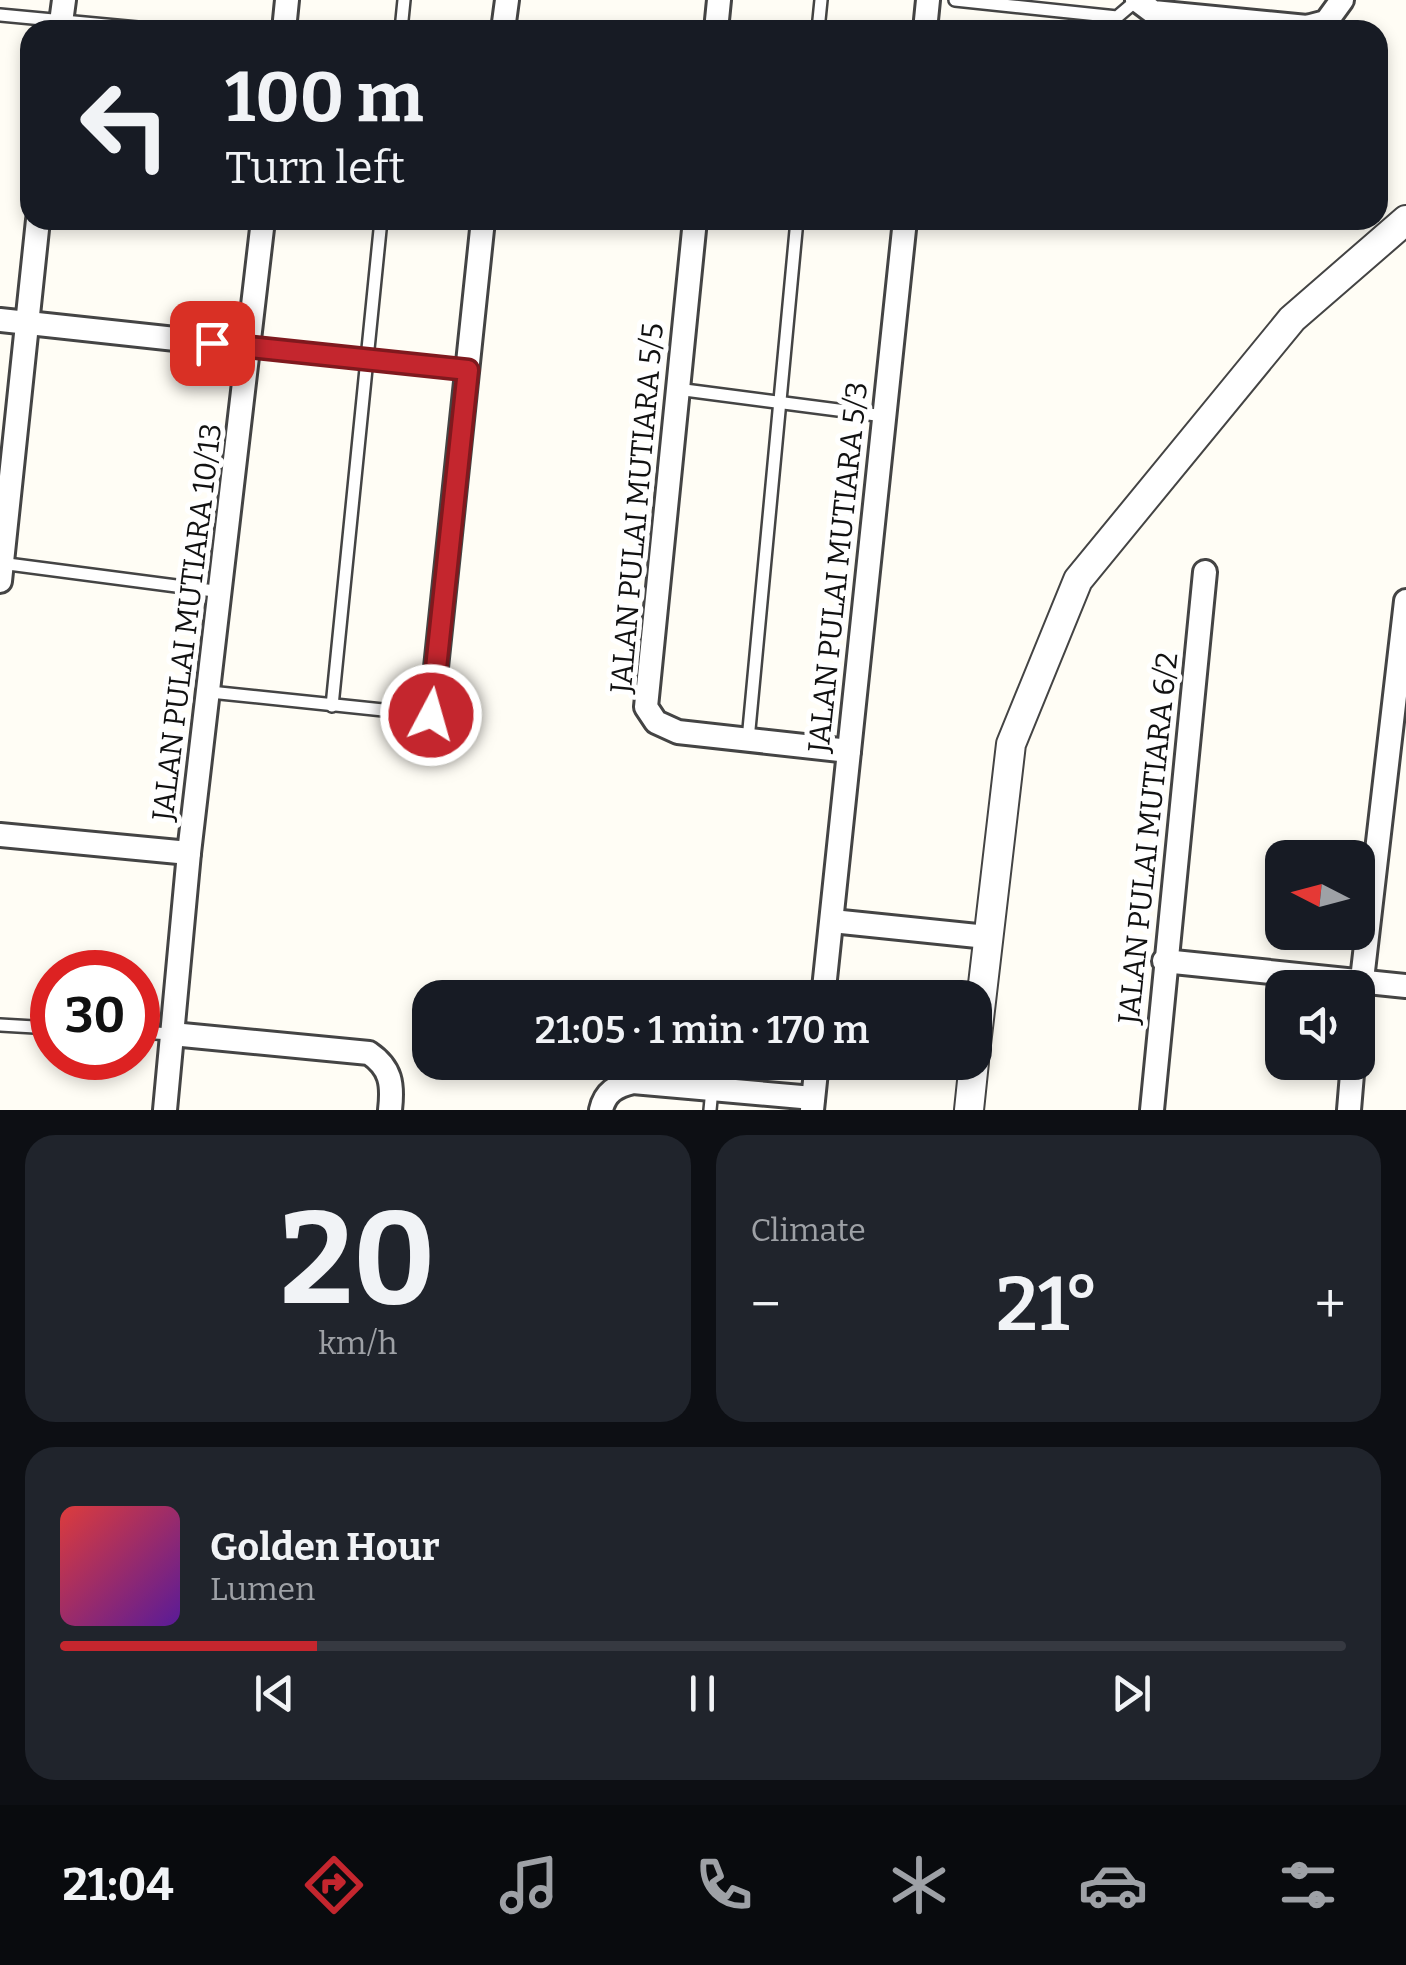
<!DOCTYPE html>
<html lang="en">
<head>
<meta charset="utf-8">
<style>
  body { margin:0; font-family:Bitter,serif; background:#20242c; color:#f1f3f6; height:100vh; display:flex; flex-direction:column; font-size:38px; white-space:nowrap }
  * { box-sizing:border-box; margin:0 }
  p { font-size:32px; color:#9ea1a6 }
  .icon { flex:none; width:55px; height:55px; fill:none; stroke:currentColor; stroke-width:2; stroke-linecap:round; stroke-linejoin:round }
  .map { position:relative; height:1110px; overflow:hidden }
  .side { display:flex; flex-direction:column; gap:25px; padding:25px; background:#0d0f14; flex:1 }
  .side>* { flex:none }
  .hud { position:absolute; left:20px; top:20px; width:1368px; height:210px; border-radius:30px; box-shadow:0 5px 15px #0003; background:#171b24; color:#f1f3f6; overflow:hidden }
  .needle { width:65px; rotate:276deg }
  .buttons { position:absolute; left:1265px; top:840px; display:grid; gap:20px }
  .buttons a { display:grid; place-items:center; width:110px; height:110px; border-radius:20px; background:#171b24; box-shadow:0 5px 15px #0003; font-size:50px }
  .speed { position:absolute; left:30px; top:950px; display:flex; gap:20px; font-size:50px; font-weight:700; text-align:center }
  .speed>* { display:grid; place-content:center; width:130px; height:130px; border-radius:50%; background:#171b24; box-shadow:0 5px 15px #0003; line-height:1 }
  .speed .limit { border:15px solid #d22; background:#fff; color:#111 }
  .pin { position:absolute; display:grid; place-items:center; width:85px; height:85px; color:#fff; margin:-42px; border-radius:20px; box-shadow:0 5px 15px #0006 }
  .me { position:absolute; width:110px; margin:-55px; rotate:6deg; stroke-linejoin:round; filter:drop-shadow(0 0 8px #0008) }
  .turn { display:flex; align-items:center; gap:35px; height:210px; padding:0 40px; font-size:45px }
  .turn .icon { width:130px; height:130px; stroke-width:2.5 }
  .turn b { display:block; font-size:70px; line-height:85px }
  .big { font-size:75px; font-weight:600; line-height:1.1 }
  .side .tile { flex:1; display:flex; flex-direction:column; justify-content:center; gap:15px; min-width:0; padding:0 35px; border-radius:30px; background:#20242c }
  .side .dial { align-items:center; gap:0 }
  .dial b { font-size:130px; line-height:1 }
  .song { display:flex; align-items:center; gap:30px }
  .cover { width:120px; height:120px; border-radius:15px; background:linear-gradient(135deg,hsl(0 70% 55%),hsl(270 70% 35%)) }
  .played { height:10px; border-radius:5px; background:linear-gradient(90deg,#c4262e 20%,#363941 20%) }
  .keys { display:flex; justify-content:space-around; direction:ltr }
  .heat { display:flex; justify-content:space-between; align-items:center; font-size:55px; direction:ltr }
  .side .tiles { flex:1; display:grid; gap:25px; grid-template-columns:1fr 1fr }
  .tile:last-child { grid-column:span 2 }
  .trip { position:absolute; left:412px; top:980px; width:580px; height:100px; border-radius:30px; background:#171b24; box-shadow:0 5px 15px #0003; font-weight:600; line-height:100px; text-align:center }
  .tab-bar { display:flex; height:160px; justify-content:space-around; align-items:center; background:#090b0e; color:#9ea1a6 }
  .tab-bar .icon { width:70px; height:70px }
  .tab-bar .active { color:#c4262e }
  .tab-bar b { font-size:45px; color:#f1f3f6 }
  .map>svg:first-child { display:block }
  .lines { fill:none; stroke-linecap:round; stroke-linejoin:round }
  .service-casing { stroke:#444; stroke-width:16 }
  .minor-casing { stroke:#444; stroke-width:28 }
  .tertiary-casing { stroke:#444; stroke-width:32 }
  .service { stroke:#fff; stroke-width:11 }
  .minor { stroke:#fff; stroke-width:22 }
  .tertiary { stroke:#fff; stroke-width:28 }
  .route-casing { stroke:#7f191e; stroke-width:25 }
  .route { stroke:#c4262e; stroke-width:18 }
  .labels { text-anchor:middle; dominant-baseline:central; stroke-width:10; stroke-linejoin:round; paint-order:stroke }
  .street-label { font-size:30px; fill:#111; stroke:#fff }
</style>
</head>
<body>
<div class="map">
<svg width="1406" height="1110" viewBox="0 0 1406 1110">
  <rect width="100%" height="100%" fill="#fffdf5"/>
  <g class="lines">
    <!-- service casing -->
    <g class="service-casing">
      <g id="service">
        <polyline points="955,0 1117,17 1137,0"/>
        <polyline points="0,15 159,30"/>
        <polyline points="401,30 404,0"/>
        <polyline points="818,30 821,0"/>
        <polyline points="249,347 468,370"/>
        <polyline points="677,389 884,416"/>
        <polyline points="0,563 222,592"/>
        <polyline points="210,692 431,715"/>
        <polyline points="332,706 381,220"/>
        <polyline points="748,740 797,220"/>
        <polyline points="0,1025 52,1028"/>
        <polyline points="138,1032 172,1034"/>
        <polyline points="710,1110 712,1089"/>
      </g>
    </g>
    <!-- minor casing -->
    <g class="minor-casing">
      <g id="minor">
        <polyline points="1137,0 1153,12 1307,27 1326,22 1342,0"/>
        <polyline points="60,30 64,0"/>
        <polyline points="284,30 287,0"/>
        <polyline points="503,30 507,0"/>
        <polyline points="716,30 719,0"/>
        <polyline points="925,30 928,0"/>
        <polyline points="695,220 646,707 656,722 678,732 849,751"/>
        <polyline points="0,320 249,347"/>
        <polyline points="0,581 38,220"/>
        <polyline points="431,715 483,220"/>
        <polyline points="0,835 189,853"/>
        <polyline points="832,921 987,937"/>
        <polyline points="1164,961 1406,986"/>
        <polyline points="823,998 905,220"/>
        <polyline points="1358,1014 1406,601"/>
        <path d="M 172,1034 L 369,1053 C 391,1068 393,1084 390,1110"/>
        <polyline points="165,1110 189,853 263,220"/>
        <path d="M 601,1110 C 605,1092 616,1086 633,1082 L 813,1098"/>
        <polyline points="812,1110 817,1062"/>
        <polyline points="1152,1110 1205,572"/>
        <polyline points="1349,1110 1353,1062"/>
      </g>
    </g>
    <!-- tertiary casing -->
    <g class="tertiary-casing">
      <g id="tertiary">
        <polyline points="975,1053 1011,744 1078,580 1292,319 1406,220"/>
        <polyline points="969,1110 974,1062"/>
      </g>
    </g>
    <!-- service -->
    <use href="#service" class="service"/>
    <!-- minor -->
    <use href="#minor" class="minor"/>
    <!-- tertiary -->
    <use href="#tertiary" class="tertiary"/>
  </g>
  <g class="lines">
    <!-- route casing -->
    <g class="route-casing">
      <polyline id="route" points="212,343 468,370 431,715"/>
    </g>
    <!-- route -->
    <use href="#route" class="route"/>
  </g>
  <g class="labels">
    <!-- street labels -->
    <g class="street-label">
      <text transform="translate(637 508) rotate(-85)">JALAN PULAI MUTIARA 5/5</text>
      <text transform="translate(838 567) rotate(-84)">JALAN PULAI MUTIARA 5/3</text>
      <text transform="translate(187 622) rotate(-83)">JALAN PULAI MUTIARA 10/13</text>
      <text transform="translate(1148 838) rotate(-84)">JALAN PULAI MUTIARA 6/2</text>
    </g>
  </g>
</svg>
<div class="buttons">
<a><svg class="needle" viewBox="-14 -14 28 28"><path d="M0-13l5 13h-10z" fill="#e53935"/><path d="M0 13l5-13h-10z" fill="#9ea1a6"/></svg></a>
<a><svg class="icon" aria-label="sound" viewBox="0 0 24 24"><path d="M4 9h4l5-4v14l-5-4H4zM17 9q2 3 0 6"/></svg></a>
</div>
<div class="speed"><div class="limit">30</div></div>
<div class="pin" style="left:212px;top:343px;background:#d93025"><svg class="icon" aria-label="arrive" viewBox="0 0 24 24"><path d="M6 21V4h12l-3 4 3 4H6"/></svg></div>
<svg class="me" style="left:431px;top:715px" viewBox="-20 -20 40 40"><circle r="17" fill="#c4262e" stroke="#fff" stroke-width="3"/><path d="M0-11L8 9 0 5-8 9z" fill="#fff"/></svg>
<div class="trip">21:05 · 1 min · 170 m</div>
<div class="hud">
<div class="turn"><svg class="icon" aria-label="left" viewBox="0 0 24 24"><path d="M17 20v-9H6M10 6l-5 5 5 5"/></svg><div><b>100 m</b>Turn left</div></div>
</div>
</div>
<section class="side">
<div class="tiles">
<div class="tile dial"><b>20</b><p>km/h</p></div>
<div class="tile"><p>Climate</p>
<div class="heat"><a>−</a><b class="big">21°</b><a>+</a></div>
</div>
<div class="tile">
<div class="song"><i class="cover"></i><div><b>Golden Hour</b><p>Lumen</p></div></div>
<div class="played"></div>
<div class="keys"><svg class="icon" aria-label="previous" viewBox="0 0 24 24"><path d="M18 5L8 12l10 7zM5 5v14"/></svg><svg class="icon" aria-label="pause" viewBox="0 0 24 24"><path d="M8 5v14M16 5v14"/></svg><svg class="icon" aria-label="next" viewBox="0 0 24 24"><path d="M6 5l10 7-10 7zM19 5v14"/></svg></div>
</div>
</div>
</section>
<nav class="tab-bar">
<b>21:04</b>
<svg class="icon active" aria-label="directions" viewBox="0 0 24 24"><path d="M12 3l9 9-9 9-9-9zM9 14v-3h6M13 9l2 2-2 2"/></svg>
<svg class="icon" aria-label="music" viewBox="0 0 24 24"><path d="M9 18V5l10-2v13"/><circle cx="6" cy="18" r="3"/><circle cx="16" cy="16" r="3"/></svg>
<svg class="icon" aria-label="phone" viewBox="0 0 24 24"><path d="M5 4h4l2 5-3 2q2 4 5 5l2-3 5 2v4C11 20 4 13 5 4z"/></svg>
<svg class="icon" aria-label="climate" viewBox="0 0 24 24"><path d="M12 3v18M4 7l16 10M4 17L20 7"/></svg>
<svg class="icon" aria-label="car" viewBox="0 0 24 24"><path d="M5 17H2v-5l4-1 3-4h7l3 4 3 1v5h-3M9 17h6M6 11h13"/><circle cx="7" cy="17" r="2"/><circle cx="17" cy="17" r="2"/></svg>
<svg class="icon" aria-label="filters" viewBox="0 0 24 24"><path d="M4 7h16M4 17h16"/><circle cx="9" cy="7" r="2"/><circle cx="15" cy="17" r="2"/></svg>
</nav>
</body>
</html>
